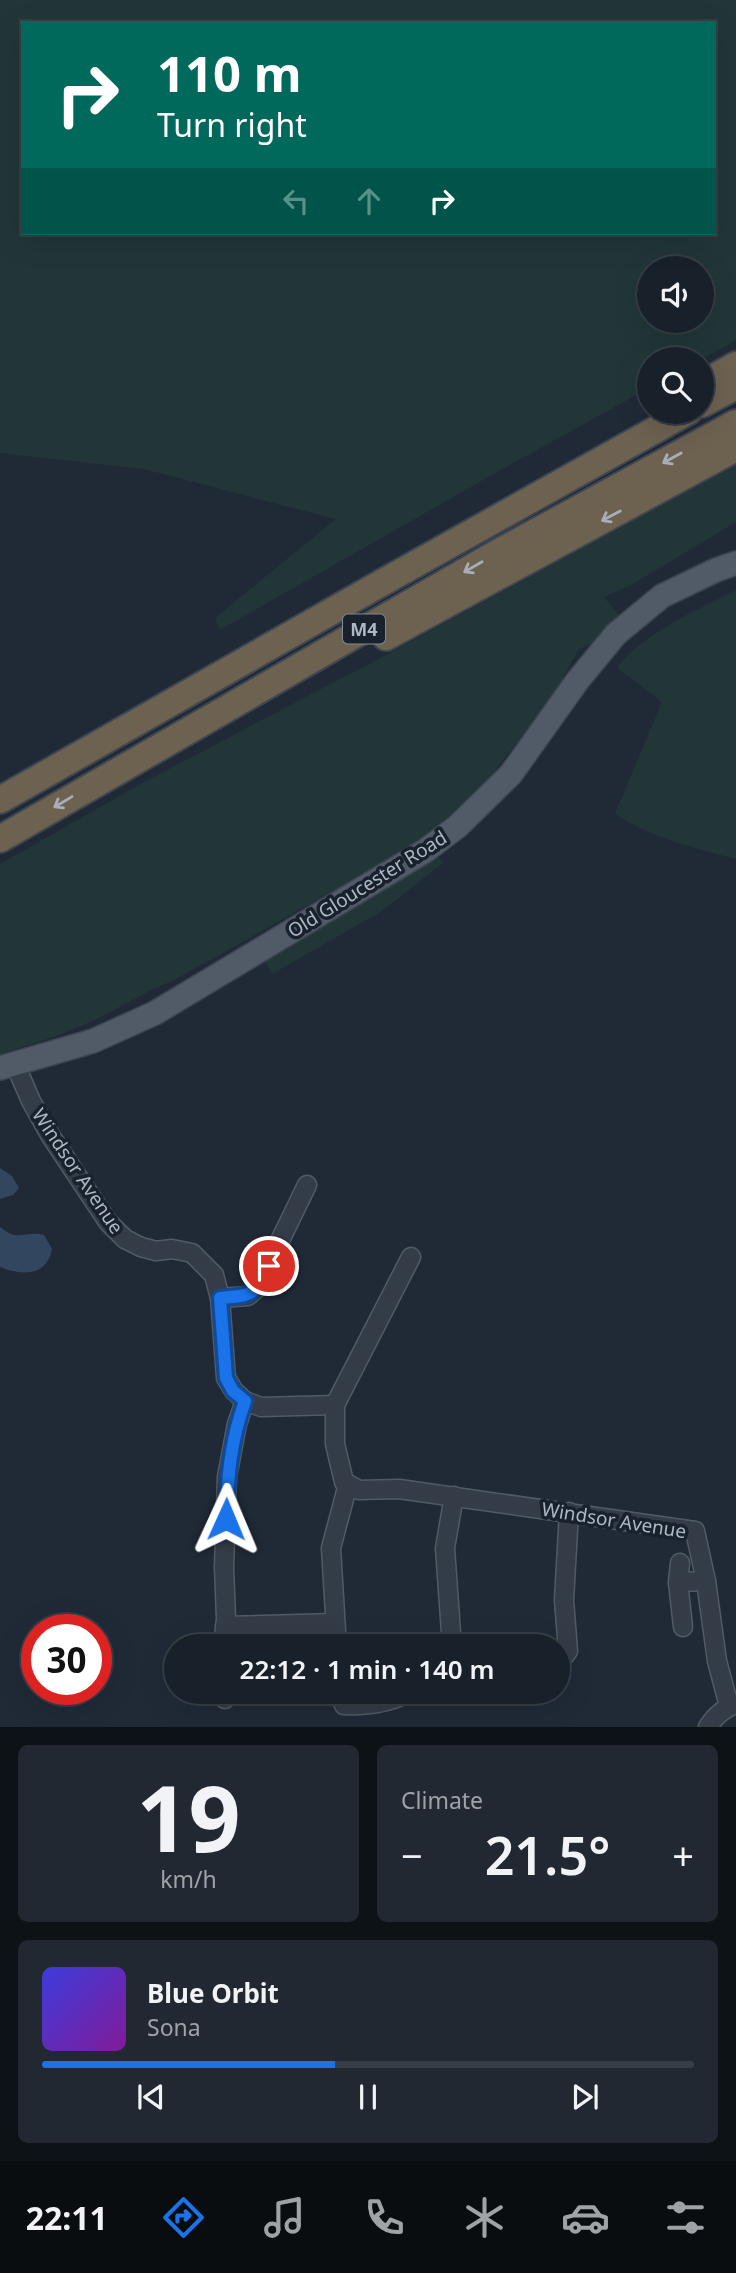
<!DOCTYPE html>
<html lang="en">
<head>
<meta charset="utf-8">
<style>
  body { margin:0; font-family:"Noto Sans",sans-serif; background:#212831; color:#f1f3f6; height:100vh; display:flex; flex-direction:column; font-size:26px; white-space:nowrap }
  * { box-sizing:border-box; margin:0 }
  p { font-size:23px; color:#9fa3a8 }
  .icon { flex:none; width:38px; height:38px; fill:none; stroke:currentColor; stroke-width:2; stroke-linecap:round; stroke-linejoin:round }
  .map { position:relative; height:1727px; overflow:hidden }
  .panel { display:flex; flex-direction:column; gap:18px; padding:18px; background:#0d1217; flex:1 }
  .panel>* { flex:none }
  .guide { position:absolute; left:21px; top:21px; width:695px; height:214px; border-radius:0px; box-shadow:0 7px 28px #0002,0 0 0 2px #363e46; background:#00695c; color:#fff; overflow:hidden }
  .fabs { position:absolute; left:637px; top:256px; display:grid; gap:14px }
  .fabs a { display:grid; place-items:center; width:77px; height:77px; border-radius:50%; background:#182029; box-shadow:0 7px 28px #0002,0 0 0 2px #363e46; font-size:35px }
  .speed { position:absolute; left:21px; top:1614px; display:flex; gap:14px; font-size:35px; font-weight:700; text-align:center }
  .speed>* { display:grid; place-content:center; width:91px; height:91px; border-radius:50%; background:#182029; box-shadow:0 7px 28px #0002,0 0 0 2px #363e46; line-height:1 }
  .speed .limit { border:10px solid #d22; background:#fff; color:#111 }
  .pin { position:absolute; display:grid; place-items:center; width:60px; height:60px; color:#fff; margin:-30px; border:4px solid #fff; border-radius:50%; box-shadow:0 2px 7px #0007 }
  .me { position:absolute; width:77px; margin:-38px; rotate:1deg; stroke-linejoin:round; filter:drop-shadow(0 0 5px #0008) }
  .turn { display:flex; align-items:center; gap:24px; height:147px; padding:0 21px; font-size:32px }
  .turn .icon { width:91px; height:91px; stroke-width:2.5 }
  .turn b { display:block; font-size:49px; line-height:60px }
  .lanes { display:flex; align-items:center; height:66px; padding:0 21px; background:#0003; justify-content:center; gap:35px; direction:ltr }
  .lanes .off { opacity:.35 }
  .big { font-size:52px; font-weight:600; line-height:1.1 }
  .panel .card { flex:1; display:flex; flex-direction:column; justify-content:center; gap:10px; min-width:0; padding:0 24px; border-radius:10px; background:#212831 }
  .panel .dial { align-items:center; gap:0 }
  .dial b { font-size:91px; line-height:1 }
  .song { display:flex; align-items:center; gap:21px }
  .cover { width:84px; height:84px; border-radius:10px; background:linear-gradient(135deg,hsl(240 70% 55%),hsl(290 70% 35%)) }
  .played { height:7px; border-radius:4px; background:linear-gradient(90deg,#1a73e8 45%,#363e46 45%) }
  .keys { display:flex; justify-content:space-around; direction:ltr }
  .heat { display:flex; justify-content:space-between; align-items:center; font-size:38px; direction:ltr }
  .panel .tiles { flex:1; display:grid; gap:18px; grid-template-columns:1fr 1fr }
  .card:last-child { grid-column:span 2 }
  .trip { position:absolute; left:164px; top:1634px; width:406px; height:70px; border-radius:35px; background:#182029; box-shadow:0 7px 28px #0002,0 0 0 2px #363e46; font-weight:600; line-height:70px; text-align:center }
  .menu { display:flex; height:112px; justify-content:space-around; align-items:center; background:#0a0d10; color:#9fa3a8 }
  .menu .icon { width:49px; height:49px }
  .menu .current { color:#1a73e8 }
  .menu b { font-size:32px; color:#f1f3f6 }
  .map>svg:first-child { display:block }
  .green { fill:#223638; fill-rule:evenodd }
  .water { fill:#33465f }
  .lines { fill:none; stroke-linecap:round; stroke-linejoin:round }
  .minor-casing { stroke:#515a65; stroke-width:21 }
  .major-casing { stroke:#3d4551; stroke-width:26 }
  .highway-casing { stroke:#3e4752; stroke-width:30 }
  .minor { stroke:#333c47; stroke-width:18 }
  .major { stroke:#515b68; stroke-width:23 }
  .highway { stroke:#6d6150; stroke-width:26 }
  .oneway { stroke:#a8aeb8 }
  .route-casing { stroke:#114b97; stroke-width:18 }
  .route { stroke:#1a73e8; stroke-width:12 }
  .labels { text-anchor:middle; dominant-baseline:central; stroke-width:7; stroke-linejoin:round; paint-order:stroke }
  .shield { fill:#19212c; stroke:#818a96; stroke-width:2 }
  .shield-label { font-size:18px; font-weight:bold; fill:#aeb7c4 }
  .street-label { font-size:19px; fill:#aeb7c4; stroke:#19212c }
</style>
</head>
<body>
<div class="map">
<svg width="736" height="1727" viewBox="0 0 736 1727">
  <rect width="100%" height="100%" fill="#202a37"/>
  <!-- green -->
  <g class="green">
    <path d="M 0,0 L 736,0 L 736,340 L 702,359 L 649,359 L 649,388 L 490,476 L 220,630 L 215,618 L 336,519 L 144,469 L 0,453 ZM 23,23 L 714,23 L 714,233 L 23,233 ZM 649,268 L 702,268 L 702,320 L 649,320 Z"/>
    <path d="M 736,465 L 736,522 L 631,585 L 604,597 L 620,617 L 596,640 L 578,650 L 555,693 L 479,791 L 440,826 L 400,854 L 172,981 C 141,993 114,1012 83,1025 C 57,1037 28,1045 0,1054 L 0,864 L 146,781 L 388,654 Z"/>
    <path d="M 736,590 L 736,859 C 695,848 651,838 615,814 L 662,702 L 617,668 C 643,633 697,610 736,590 Z"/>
    <polygon points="435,852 443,863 382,911 272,974 262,954"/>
  </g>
  <!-- water -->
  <g class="water">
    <polygon points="0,1168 12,1176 19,1188 13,1195 0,1199"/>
    <path d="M 0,1227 C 19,1243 25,1230 44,1235 L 52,1249 C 47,1276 23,1276 0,1267 Z"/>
  </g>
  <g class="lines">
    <!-- minor casing -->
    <g class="minor-casing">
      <g id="minor">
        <polyline points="15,1064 31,1101 50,1135 108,1222 125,1239 141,1247 156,1251 172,1249 192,1253 214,1275 220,1298"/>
        <polyline points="307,1185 257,1288 248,1296 220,1298 226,1378 234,1391 245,1401 261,1407 335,1405"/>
        <polyline points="411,1257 335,1405 335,1444 344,1482 359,1490 399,1489 695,1531 706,1581 717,1661 729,1706"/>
        <polyline points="678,1582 680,1563"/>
        <polyline points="225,1626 335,1623"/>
        <polyline points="683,1627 678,1582 706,1581"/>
        <polyline points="223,1647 226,1619 224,1567 227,1477 237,1424 245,1401"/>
        <polyline points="337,1647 331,1548 348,1484"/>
        <polyline points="452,1647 445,1548 454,1496"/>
        <polyline points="558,1664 568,1651 564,1600 569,1512"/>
        <polyline points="225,1692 225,1699"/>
        <path d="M 339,1692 L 344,1705 C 369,1706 388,1703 410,1692"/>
        <path d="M 708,1727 C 715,1716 724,1708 736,1704"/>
      </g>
    </g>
    <!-- major casing -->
    <g class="major-casing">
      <polyline id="major" points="0,1068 93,1041 155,1013 425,851 458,826 511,774 578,680 616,634 662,596 716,570 736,563"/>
    </g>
    <!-- highway casing -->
    <g class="highway-casing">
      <g id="highway">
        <polyline points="702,384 736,365"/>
        <polyline points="702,404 736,386"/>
        <polyline points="386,637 736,448"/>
        <polyline points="0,800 378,585 689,411"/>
        <polyline points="0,839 497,553 736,423"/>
      </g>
    </g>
    <!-- minor -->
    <use href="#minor" class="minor"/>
    <!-- major -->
    <use href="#major" class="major"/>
    <!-- highway -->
    <use href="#highway" class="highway"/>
  </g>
  <!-- one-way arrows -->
  <defs><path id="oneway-shaft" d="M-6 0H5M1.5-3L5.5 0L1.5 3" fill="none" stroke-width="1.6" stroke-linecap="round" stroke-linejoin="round" transform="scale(1.75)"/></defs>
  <g class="oneway">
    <use href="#oneway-shaft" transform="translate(672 458) rotate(151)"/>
    <use href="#oneway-shaft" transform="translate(611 516) rotate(152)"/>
    <use href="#oneway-shaft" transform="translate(473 567) rotate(150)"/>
    <use href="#oneway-shaft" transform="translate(63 802) rotate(149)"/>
  </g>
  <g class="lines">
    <!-- route casing -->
    <g class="route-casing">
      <path id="route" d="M 226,1519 C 228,1475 230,1443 245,1401 L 233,1391 L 226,1378 L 220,1298 C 254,1295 253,1296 269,1266"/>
    </g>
    <!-- route -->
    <use href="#route" class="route"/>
  </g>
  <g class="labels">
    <!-- shield labels -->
    <rect class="shield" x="343" y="614.5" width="42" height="29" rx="5"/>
    <g class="shield-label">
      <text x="364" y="629">M4</text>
    </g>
    <!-- street labels -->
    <g class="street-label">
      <text transform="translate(367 884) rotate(-32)">Old Gloucester Road</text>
      <text transform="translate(78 1171) rotate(56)">Windsor Avenue</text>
      <text transform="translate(614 1520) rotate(9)">Windsor Avenue</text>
    </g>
  </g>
</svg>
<div class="fabs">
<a><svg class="icon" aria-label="sound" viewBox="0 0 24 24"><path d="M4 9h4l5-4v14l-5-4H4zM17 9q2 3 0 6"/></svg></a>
<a><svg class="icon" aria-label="search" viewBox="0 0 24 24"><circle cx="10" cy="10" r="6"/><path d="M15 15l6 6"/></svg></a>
</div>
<div class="speed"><div class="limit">30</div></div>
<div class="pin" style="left:269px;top:1266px;background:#d93025"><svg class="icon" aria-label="arrive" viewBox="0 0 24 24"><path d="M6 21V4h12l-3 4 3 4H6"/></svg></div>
<svg class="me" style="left:226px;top:1519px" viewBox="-20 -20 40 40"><path d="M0-17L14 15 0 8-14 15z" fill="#1a73e8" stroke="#fff" stroke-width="4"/></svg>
<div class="trip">22:12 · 1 min · 140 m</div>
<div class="guide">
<div class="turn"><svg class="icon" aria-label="right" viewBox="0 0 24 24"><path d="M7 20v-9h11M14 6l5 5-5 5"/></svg><div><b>110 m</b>Turn right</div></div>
<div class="lanes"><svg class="icon off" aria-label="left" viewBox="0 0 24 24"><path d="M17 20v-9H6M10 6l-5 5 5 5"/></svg><svg class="icon off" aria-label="ahead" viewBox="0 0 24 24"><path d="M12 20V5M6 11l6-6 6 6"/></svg><svg class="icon" aria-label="right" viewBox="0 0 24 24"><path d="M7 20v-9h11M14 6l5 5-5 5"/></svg></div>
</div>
</div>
<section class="panel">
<div class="tiles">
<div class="card dial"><b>19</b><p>km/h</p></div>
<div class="card"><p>Climate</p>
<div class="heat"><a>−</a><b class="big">21.5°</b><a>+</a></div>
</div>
<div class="card">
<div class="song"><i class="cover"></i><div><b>Blue Orbit</b><p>Sona</p></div></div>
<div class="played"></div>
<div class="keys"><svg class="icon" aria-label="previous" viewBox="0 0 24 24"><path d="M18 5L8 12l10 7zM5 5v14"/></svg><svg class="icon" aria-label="pause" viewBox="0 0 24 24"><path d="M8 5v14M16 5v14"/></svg><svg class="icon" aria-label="next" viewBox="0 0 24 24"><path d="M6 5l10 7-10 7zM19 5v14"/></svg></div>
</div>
</div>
</section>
<nav class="menu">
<b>22:11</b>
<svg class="icon current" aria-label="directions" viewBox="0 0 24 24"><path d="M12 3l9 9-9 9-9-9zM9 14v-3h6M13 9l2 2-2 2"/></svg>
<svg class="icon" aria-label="music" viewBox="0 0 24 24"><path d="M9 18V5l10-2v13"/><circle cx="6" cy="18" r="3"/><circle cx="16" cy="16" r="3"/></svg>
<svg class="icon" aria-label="phone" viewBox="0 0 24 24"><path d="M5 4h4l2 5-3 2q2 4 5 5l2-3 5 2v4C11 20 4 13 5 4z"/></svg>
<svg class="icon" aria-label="climate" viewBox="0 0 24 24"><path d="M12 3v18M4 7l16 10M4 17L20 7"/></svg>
<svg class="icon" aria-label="car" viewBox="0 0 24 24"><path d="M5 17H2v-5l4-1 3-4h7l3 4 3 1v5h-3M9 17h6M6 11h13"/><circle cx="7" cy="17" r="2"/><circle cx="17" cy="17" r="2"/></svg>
<svg class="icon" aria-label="filters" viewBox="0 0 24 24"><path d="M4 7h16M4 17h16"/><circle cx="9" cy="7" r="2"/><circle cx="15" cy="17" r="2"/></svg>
</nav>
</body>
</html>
